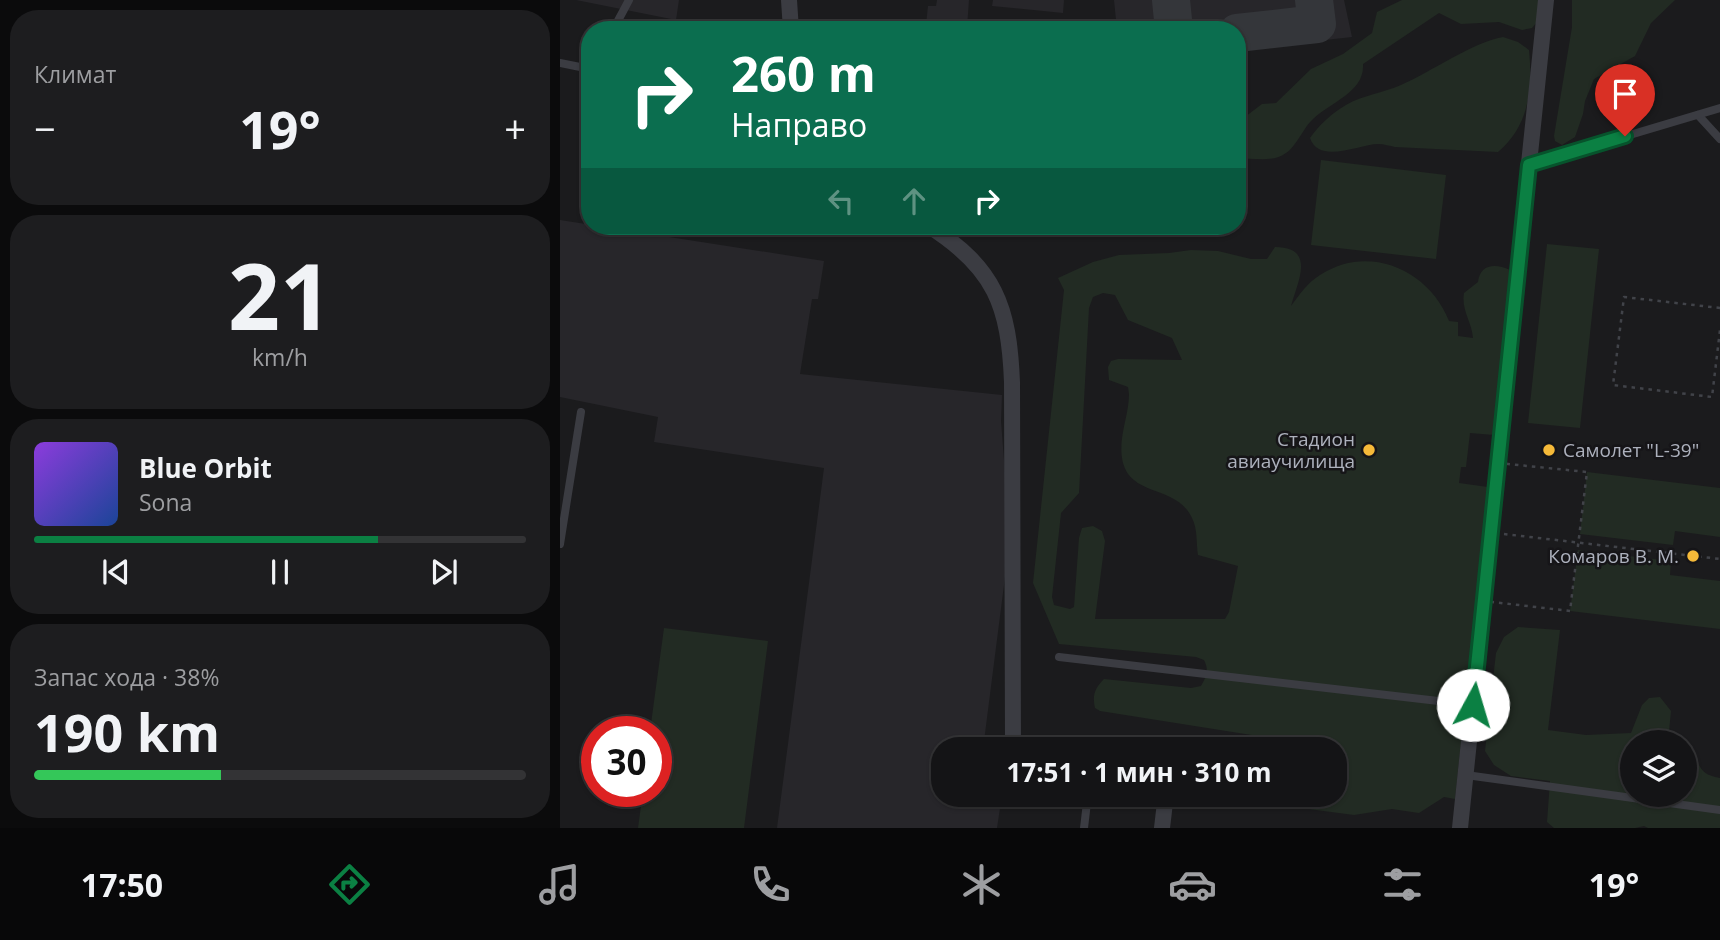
<!DOCTYPE html>
<html lang="ru">
<head>
<meta charset="utf-8">
<style>
  body { margin:0; font-family:"Open Sans",sans-serif; background:#1d1d1f; color:#f1f3f6; height:100vh; display:flex; flex-direction:column; font-size:26px; white-space:nowrap }
  * { box-sizing:border-box; margin:0 }
  p { font-size:23px; color:#9d9ea1 }
  .icon { flex:none; width:38px; height:38px; fill:none; stroke:currentColor; stroke-width:2; stroke-linecap:round; stroke-linejoin:round }
  .map { position:relative; flex:1; overflow:hidden }
  .sheet { display:flex; flex-direction:column; gap:10px; padding:10px; background:#0b0b0c; width:560px }
  .sheet>* { flex:none }
  .guide { position:absolute; left:21px; top:21px; width:665px; height:214px; border-radius:28px; box-shadow:0 2px 5px #0004,0 0 0 2px #333335; background:#0b6e4f; color:#fff; overflow:hidden }
  .controls { position:absolute; left:1060px; top:730px; display:grid; gap:14px }
  .controls a { display:grid; place-items:center; width:77px; height:77px; border-radius:50%; background:#141416; box-shadow:0 2px 5px #0004,0 0 0 2px #333335; font-size:35px }
  .speed { position:absolute; left:21px; top:716px; display:flex; gap:14px; font-size:35px; font-weight:700; text-align:center }
  .speed>* { display:grid; place-content:center; width:91px; height:91px; border-radius:50%; background:#141416; box-shadow:0 2px 5px #0004,0 0 0 2px #333335; line-height:1 }
  .speed .limit { border:10px solid #d22; background:#fff; color:#111 }
  .pin { position:absolute; display:grid; place-items:center; width:60px; height:60px; color:#fff; margin:-72px -30px; border-radius:50% 50% 50% 0; rotate:-45deg; box-shadow:0 0 7px #0007 }
  .pin .icon { rotate:45deg }
  .me { position:absolute; width:77px; margin:-38px; rotate:6deg; stroke-linejoin:round; filter:drop-shadow(0 0 5px #0008) }
  .turn { display:flex; align-items:center; gap:24px; height:147px; padding:0 35px; font-size:32px }
  .turn .icon { width:91px; height:91px; stroke-width:2.5 }
  .turn b { display:block; font-size:49px; line-height:60px }
  .lanes { display:flex; align-items:center; height:66px; padding:0 35px; background:#0003; justify-content:center; gap:35px; direction:ltr }
  .lanes .off { opacity:.35 }
  .big { font-size:52px; font-weight:700; line-height:1.1 }
  .sheet .tile { flex:1; display:flex; flex-direction:column; justify-content:center; gap:10px; min-width:0; padding:0 24px; border-radius:28px; background:#1d1d1f }
  .sheet .dial { align-items:center; gap:0 }
  .dial b { font-size:91px; line-height:1 }
  .song { display:flex; align-items:center; gap:21px }
  .cover { width:84px; height:84px; border-radius:10px; background:linear-gradient(135deg,hsl(270 70% 55%),hsl(220 70% 35%)) }
  .played { height:7px; border-radius:4px; background:linear-gradient(90deg,#0b8043 70%,#333335 70%) }
  .keys { display:flex; justify-content:space-around; direction:ltr }
  .heat { display:flex; justify-content:space-between; align-items:center; font-size:38px; direction:ltr }
  .charge { height:10px; border-radius:5px; background:linear-gradient(90deg,#34c759 38%,#333335 0) }
  .trip { position:absolute; left:371px; top:737px; width:416px; height:70px; border-radius:28px; background:#141416; box-shadow:0 2px 5px #0004,0 0 0 2px #333335; font-weight:700; line-height:70px; text-align:center }
  .menu { display:flex; height:112px; justify-content:space-around; align-items:center; background:#080809; color:#9d9ea1 }
  .menu .icon { width:49px; height:49px }
  .menu .selected { color:#0b8043 }
  .menu b { font-size:32px; color:#f1f3f6 }
  main { display:flex; flex:1; min-height:0 }
  .map>svg:first-child { display:block }
  .built { fill:#27262a }
  .green { fill:#222b23; fill-rule:evenodd }
  .lines { fill:none; stroke-linecap:round; stroke-linejoin:round }
  .taxiway { stroke:#34363a; stroke-width:38 }
  .path { stroke:#414349; stroke-width:2.5; stroke-dasharray:3.5 5; stroke-linecap:butt }
  .lane { stroke:#3b3c42; stroke-width:8 }
  .street { stroke:#3b3c42; stroke-width:16 }
  .route-casing { stroke:#07532c; stroke-width:18 }
  .route { stroke:#0b8043; stroke-width:12 }
  .poi-dot { fill:#f6ba39; stroke:#161518; stroke-width:2.5 }
  .labels { text-anchor:middle; dominant-baseline:central; stroke-width:5; stroke-linejoin:round; paint-order:stroke }
  .poi-label { font-size:19px; fill:#adb1bd; stroke:#161518; text-anchor:end }
</style>
</head>
<body>
<main>
<section class="sheet">
<div class="tile"><p>Климат</p>
<div class="heat"><a>−</a><b class="big">19°</b><a>+</a></div>
</div>
<div class="tile dial"><b>21</b><p>km/h</p></div>
<div class="tile">
<div class="song"><i class="cover"></i><div><b>Blue Orbit</b><p>Sona</p></div></div>
<div class="played"></div>
<div class="keys"><svg class="icon" aria-label="previous" viewBox="0 0 24 24"><path d="M18 5L8 12l10 7zM5 5v14"/></svg><svg class="icon" aria-label="pause" viewBox="0 0 24 24"><path d="M8 5v14M16 5v14"/></svg><svg class="icon" aria-label="next" viewBox="0 0 24 24"><path d="M6 5l10 7-10 7zM19 5v14"/></svg></div>
</div>
<div class="tile"><p>Запас хода · 38%</p><b class="big">190 km</b><div class="charge"></div></div>
</section>
<div class="map">
<svg width="1160" height="828" viewBox="0 0 1160 828">
  <rect width="100%" height="100%" fill="#1b1b1d"/>
  <!-- built -->
  <g class="built">
    <polygon points="16,0 119,0 116,20"/>
    <polygon points="377,0 409,0 407,28 366,25 368,6 376,6"/>
    <polygon points="433,0 504,0 503,13 432,6"/>
    <polygon points="554,0 784,0 792,37 677,50 677,30 557,30"/>
    <polygon points="0,220 264,261 258,299 252,299 240,374 442,395 441,421 450,538 423,749 383,749 383,794 442,795 437,828 217,828 264,468 94,442 98,417 0,397"/>
  </g>
  <!-- green -->
  <g class="green">
    <path d="M 842,0 L 982,0 L 977,22 L 972,28 L 962,30 L 939,22 L 901,24 L 879,13 L 803,64 C 805,92 771,102 753,119 C 744,127 736,147 726,153 C 713,163 692,158 677,158 L 677,123 L 702,104 L 716,103 L 751,69 L 783,54 L 812,33 L 817,12 Z"/>
    <polygon points="1012,0 1115,0 1091,23 1075,56 1034,79 1025,101 1023,114 1015,137 1002,145 995,141 994,136 1012,27"/>
    <path d="M 943,37 L 958,42 L 969,50 C 973,89 969,126 938,152 L 835,147 C 830,146 824,144 818,144 C 800,144 759,165 750,138 C 759,125 772,113 786,105 C 803,95 823,93 841,85 C 871,72 913,42 943,37 Z"/>
    <polygon points="761,160 886,175 876,259 751,245"/>
    <polygon points="987,244 1039,249 1020,428 968,423"/>
    <path d="M 715,247 C 757,247 737,283 731,306 C 740,294 747,283 760,275 C 809,243 869,270 889,321 L 898,322 L 898,336 L 913,338 C 912,322 901,310 904,293 L 918,282 C 920,264 935,263 950,270 L 934,435 L 910,433 L 906,467 L 901,467 L 899,483 L 928,487 L 895,799 L 884,797 L 859,813 L 832,809 L 794,815 L 718,805 L 701,795 L 775,794 L 775,749 L 722,749 L 721,744 L 716,739 L 540,711 L 535,708 C 532,695 535,688 544,679 L 631,688 L 641,686 C 647,676 649,670 644,660 L 636,657 L 499,644 L 473,583 L 504,290 L 498,278 L 533,262 L 559,255 L 609,253 L 631,250 L 658,251 L 691,259 L 707,259 ZM 543,293 L 555,295 L 568,320 L 612,338 L 622,360 L 558,359 L 551,361 L 548,367 L 549,380 L 568,387 L 569,394 C 569,417 557,439 563,463 C 572,497 617,485 632,518 C 638,530 636,543 638,555 L 678,566 L 669,612 L 665,619 L 535,619 L 545,541 L 542,531 L 533,526 L 522,528 L 519,538 L 514,607 L 510,609 L 494,605 L 492,597 L 501,513 L 519,493 L 529,308 L 533,297 Z"/>
    <polygon points="1027,472 1160,488 1160,537 1115,531 1113,545 1020,534"/>
    <polygon points="1018,550 1111,561 1110,575 1160,581 1160,629 1010,611"/>
    <path d="M 958,627 L 1000,630 L 988,730 L 1026,735 L 1071,733 L 1082,705 L 1089,698 L 1100,697 L 1111,711 L 1108,742 L 1073,742 L 1073,794 L 1125,794 L 1125,751 L 1134,755 C 1141,770 1143,775 1160,778 L 1160,828 L 1088,828 L 1084,826 L 1075,828 L 994,828 L 987,822 L 990,781 L 951,776 L 934,765 L 925,751 L 936,653 L 944,637 Z"/>
    <polygon points="104,628 208,641 184,828 78,828 83,791 96,791 96,732 90,731"/>
  </g>
  <g class="lines">
    <!-- taxiway -->
    <g class="taxiway">
      <polyline points="611,0 614,30"/>
      <polyline points="677,33 757,24 754,0"/>
    </g>
    <!-- path -->
    <g class="path">
      <polyline points="1160,308 1064,297 1053,385 1152,397 1160,330"/>
      <polygon points="938,463 1027,472 1010,611 924,601"/>
      <polyline points="944,534 1160,559"/>
    </g>
    <!-- lane -->
    <g class="lane">
      <polyline points="53,30 69,0"/>
      <polyline points="0,63 30,69"/>
      <polyline points="1138,115 1160,139"/>
      <polyline points="969,165 1160,108"/>
      <polyline points="0,544 21,412"/>
      <polyline points="499,657 913,705"/>
      <polyline points="906,775 1160,810"/>
      <polyline points="524,828 528,794"/>
    </g>
    <!-- street -->
    <g class="street">
      <polyline points="229,0 231,30"/>
      <path d="M 369,226 C 435,268 449,306 452,382 L 453,748 L 464,749"/>
      <polyline points="602,828 606,794"/>
      <polyline points="900,828 986,0"/>
    </g>
  </g>
  <g class="lines">
    <!-- route casing -->
    <g class="route-casing">
      <polyline id="route" points="913,705 969,165 1065,136"/>
    </g>
    <!-- route -->
    <use href="#route" class="route"/>
  </g>
  <!-- markers -->
  <g class="poi-dot">
    <circle cx="809" cy="450" r="7"/>
    <circle cx="989" cy="450" r="7"/>
    <circle cx="1133" cy="556" r="7"/>
  </g>
  <g class="labels">
    <!-- poi labels -->
    <g class="poi-label">
      <text x="795" y="439">Стадион<tspan x="795" dy="22">авиаучилища</tspan></text>
      <text x="1003" y="450" text-anchor="start">Самолет "L-39"</text>
      <text x="1119" y="556">Комаров В. М.</text>
    </g>
  </g>
</svg>
<div class="controls">
<a><svg class="icon" aria-label="layers" viewBox="0 0 24 24"><path d="M12 4l9 5-9 5-9-5zM3 14l9 5 9-5"/></svg></a>
</div>
<div class="speed"><div class="limit">30</div></div>
<div class="pin" style="left:1065px;top:136px;background:#d93025"><svg class="icon" aria-label="arrive" viewBox="0 0 24 24"><path d="M6 21V4h12l-3 4 3 4H6"/></svg></div>
<svg class="me" style="left:913px;top:705px" viewBox="-20 -20 40 40"><circle r="19" fill="#fff"/><path d="M0-13L10 11 0 6-10 11z" fill="#0b8043"/></svg>
<div class="trip">17:51 · 1 мин · 310 m</div>
<div class="guide">
<div class="turn"><svg class="icon" aria-label="right" viewBox="0 0 24 24"><path d="M7 20v-9h11M14 6l5 5-5 5"/></svg><div><b>260 m</b>Направо</div></div>
<div class="lanes"><svg class="icon off" aria-label="left" viewBox="0 0 24 24"><path d="M17 20v-9H6M10 6l-5 5 5 5"/></svg><svg class="icon off" aria-label="ahead" viewBox="0 0 24 24"><path d="M12 20V5M6 11l6-6 6 6"/></svg><svg class="icon" aria-label="right" viewBox="0 0 24 24"><path d="M7 20v-9h11M14 6l5 5-5 5"/></svg></div>
</div>
</div>
</main>
<nav class="menu">
<b>17:50</b>
<svg class="icon selected" aria-label="directions" viewBox="0 0 24 24"><path d="M12 3l9 9-9 9-9-9zM9 14v-3h6M13 9l2 2-2 2"/></svg>
<svg class="icon" aria-label="music" viewBox="0 0 24 24"><path d="M9 18V5l10-2v13"/><circle cx="6" cy="18" r="3"/><circle cx="16" cy="16" r="3"/></svg>
<svg class="icon" aria-label="phone" viewBox="0 0 24 24"><path d="M5 4h4l2 5-3 2q2 4 5 5l2-3 5 2v4C11 20 4 13 5 4z"/></svg>
<svg class="icon" aria-label="climate" viewBox="0 0 24 24"><path d="M12 3v18M4 7l16 10M4 17L20 7"/></svg>
<svg class="icon" aria-label="car" viewBox="0 0 24 24"><path d="M5 17H2v-5l4-1 3-4h7l3 4 3 1v5h-3M9 17h6M6 11h13"/><circle cx="7" cy="17" r="2"/><circle cx="17" cy="17" r="2"/></svg>
<svg class="icon" aria-label="filters" viewBox="0 0 24 24"><path d="M4 7h16M4 17h16"/><circle cx="9" cy="7" r="2"/><circle cx="15" cy="17" r="2"/></svg>
<b>19°</b>
</nav>
</body>
</html>
